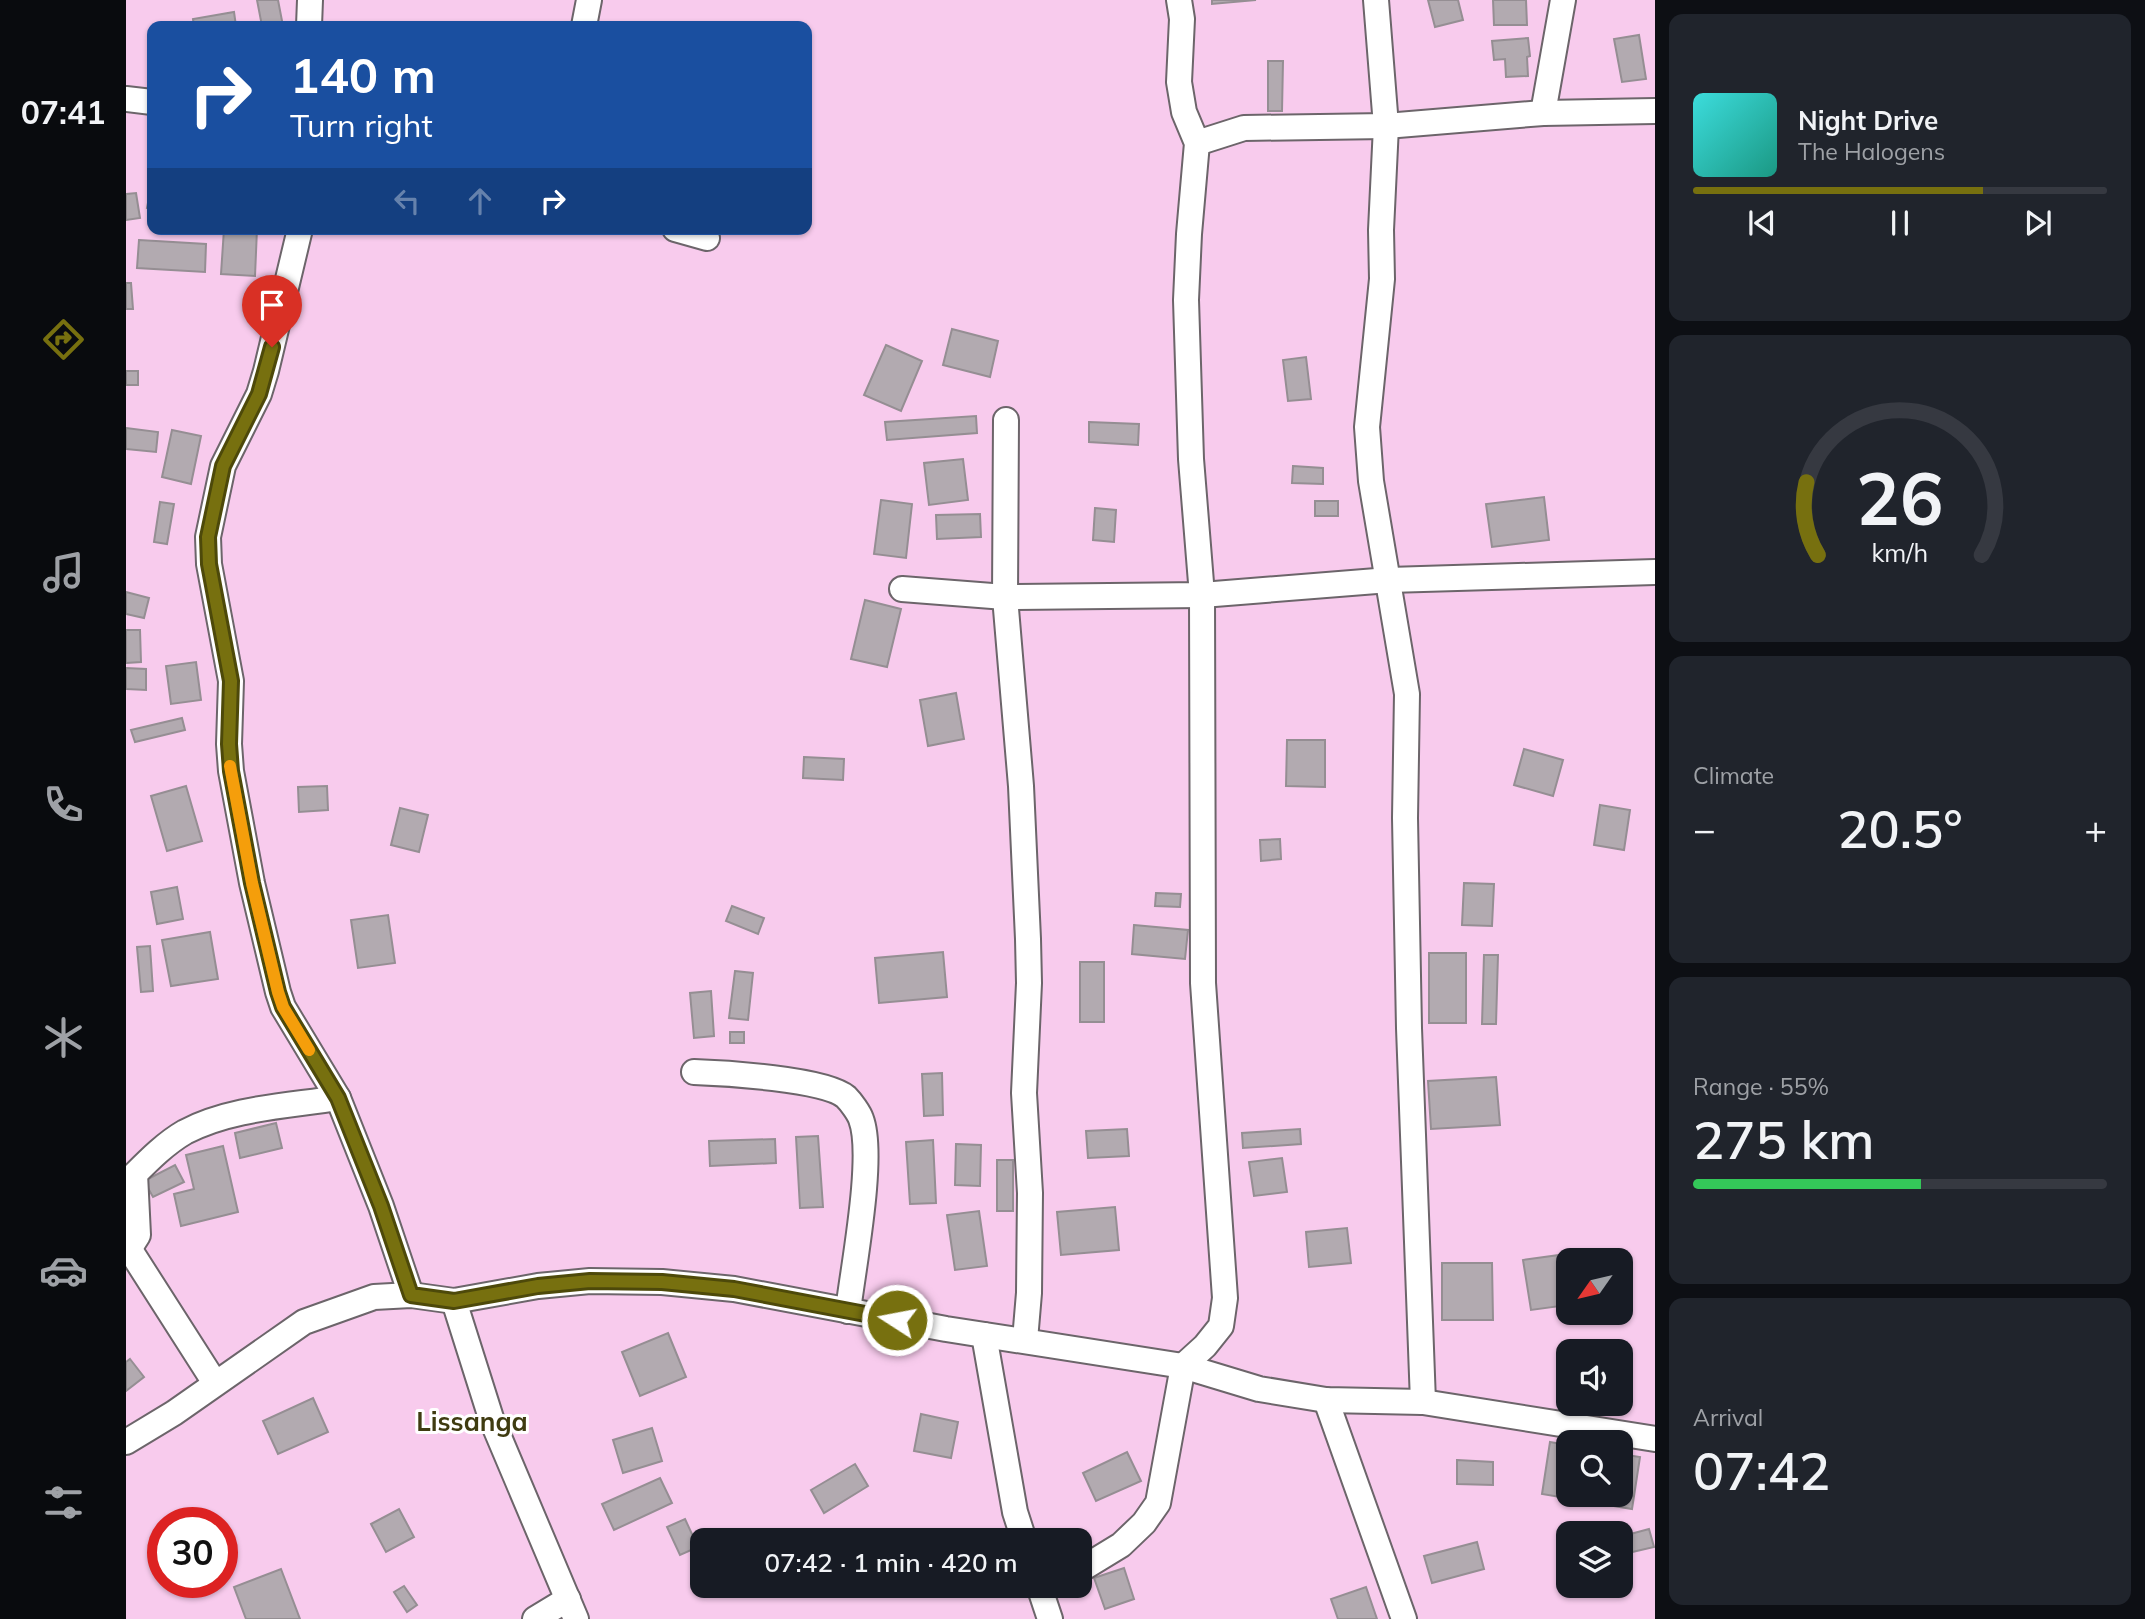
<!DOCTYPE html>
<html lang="en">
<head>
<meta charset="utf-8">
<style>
  body { margin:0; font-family:Mulish,sans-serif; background:#20242c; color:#f1f3f6; height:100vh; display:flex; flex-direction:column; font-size:26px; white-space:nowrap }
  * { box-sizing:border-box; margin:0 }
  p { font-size:23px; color:#9ea1a6 }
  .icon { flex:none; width:38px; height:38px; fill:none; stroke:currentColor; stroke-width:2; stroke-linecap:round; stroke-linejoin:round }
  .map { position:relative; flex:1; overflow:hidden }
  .sheet { display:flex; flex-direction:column; gap:14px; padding:14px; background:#0d0f14; width:490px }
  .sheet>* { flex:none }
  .hud { position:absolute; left:21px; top:21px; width:665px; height:214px; border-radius:14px; box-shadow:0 2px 5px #0004; background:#1a4fa0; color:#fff; overflow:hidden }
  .needle { width:46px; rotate:236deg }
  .controls { position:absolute; left:1430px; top:1248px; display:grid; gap:14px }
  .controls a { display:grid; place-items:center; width:77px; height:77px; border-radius:14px; background:#171b24; box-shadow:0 2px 5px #0004; font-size:35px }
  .speed { position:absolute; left:21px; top:1507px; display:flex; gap:14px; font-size:35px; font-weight:700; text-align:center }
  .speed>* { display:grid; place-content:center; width:91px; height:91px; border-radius:50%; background:#171b24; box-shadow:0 2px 5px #0004; line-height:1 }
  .speed .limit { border:10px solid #d22; background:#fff; color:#111 }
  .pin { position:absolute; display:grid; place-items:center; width:60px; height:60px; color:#fff; margin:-72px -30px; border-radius:50% 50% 50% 0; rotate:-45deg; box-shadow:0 0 7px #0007 }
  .pin .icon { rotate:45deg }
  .me { position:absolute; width:77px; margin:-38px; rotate:281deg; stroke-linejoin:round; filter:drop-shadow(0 0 5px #0008) }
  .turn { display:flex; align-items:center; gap:24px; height:147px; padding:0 28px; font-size:32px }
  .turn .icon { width:91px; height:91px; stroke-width:2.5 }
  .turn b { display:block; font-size:49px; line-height:60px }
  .lanes { display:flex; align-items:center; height:66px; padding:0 28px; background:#0003; justify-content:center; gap:35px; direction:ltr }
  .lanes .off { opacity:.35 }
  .big { font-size:52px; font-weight:600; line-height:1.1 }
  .sheet .card { flex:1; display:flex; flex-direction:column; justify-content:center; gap:10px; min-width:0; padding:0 24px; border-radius:14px; background:#20242c }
  .sheet .dial { align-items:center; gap:0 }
  .dial svg { height:182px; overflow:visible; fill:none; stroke:#363941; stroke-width:7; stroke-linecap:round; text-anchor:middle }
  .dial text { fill:#f1f3f6; stroke:none }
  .song { display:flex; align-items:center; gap:21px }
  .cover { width:84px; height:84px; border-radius:10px; background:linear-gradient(135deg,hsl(180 70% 55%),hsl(170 70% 35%)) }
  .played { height:7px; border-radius:4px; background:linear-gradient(90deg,#77700f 70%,#363941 70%) }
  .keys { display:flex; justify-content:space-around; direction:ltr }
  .heat { display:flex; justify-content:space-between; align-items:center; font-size:38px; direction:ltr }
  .charge { height:10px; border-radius:5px; background:linear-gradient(90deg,#34c759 55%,#363941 0) }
  .trip { position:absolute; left:564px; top:1528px; width:402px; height:70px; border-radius:14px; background:#171b24; box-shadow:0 2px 5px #0004; font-weight:600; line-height:70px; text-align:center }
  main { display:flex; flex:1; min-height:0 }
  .tabs { display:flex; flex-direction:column; width:126px; justify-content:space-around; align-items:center; background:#090b0e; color:#9ea1a6 }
  .tabs .icon { width:49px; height:49px }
  .tabs .current { color:#77700f }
  .tabs b { font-size:32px; color:#f1f3f6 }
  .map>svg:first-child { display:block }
  .green { fill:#f8cbed; fill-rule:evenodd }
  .building { fill:#b2aab0; stroke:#958e93; stroke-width:2 }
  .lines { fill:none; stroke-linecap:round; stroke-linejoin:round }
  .street-casing { stroke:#6c656a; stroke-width:28 }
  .street { stroke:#fff; stroke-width:24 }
  .route-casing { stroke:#4d490a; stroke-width:18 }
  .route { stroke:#77700f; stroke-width:12 }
  .slow { stroke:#f59e0b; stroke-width:12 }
  .labels { text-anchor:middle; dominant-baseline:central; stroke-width:6; stroke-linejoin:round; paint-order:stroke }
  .district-label { font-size:26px; font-weight:bold; fill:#3f3b11; stroke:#fff }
</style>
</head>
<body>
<main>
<nav class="tabs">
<b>07:41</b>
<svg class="icon current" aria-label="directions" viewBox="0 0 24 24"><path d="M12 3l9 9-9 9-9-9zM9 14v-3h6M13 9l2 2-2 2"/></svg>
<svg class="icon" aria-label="music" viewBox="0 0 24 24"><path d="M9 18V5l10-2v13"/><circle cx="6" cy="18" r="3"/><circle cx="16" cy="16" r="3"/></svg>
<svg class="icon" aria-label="phone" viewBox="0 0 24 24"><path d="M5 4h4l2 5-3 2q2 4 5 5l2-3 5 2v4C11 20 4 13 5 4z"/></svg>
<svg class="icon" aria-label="climate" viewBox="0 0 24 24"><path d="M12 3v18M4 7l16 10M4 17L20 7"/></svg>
<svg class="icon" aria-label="car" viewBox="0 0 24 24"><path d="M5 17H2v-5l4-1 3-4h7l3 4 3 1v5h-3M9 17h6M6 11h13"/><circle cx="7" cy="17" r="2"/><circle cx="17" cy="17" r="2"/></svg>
<svg class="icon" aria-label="filters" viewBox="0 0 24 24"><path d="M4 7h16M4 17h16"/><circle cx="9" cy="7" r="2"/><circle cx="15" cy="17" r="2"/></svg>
</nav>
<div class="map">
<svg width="1529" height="1619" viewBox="0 0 1529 1619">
  <rect width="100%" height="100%" fill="#eee6ec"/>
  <!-- green -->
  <path class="green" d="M 0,0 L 1529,0 L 1529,1619 L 0,1619 ZM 26,26 L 681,26 L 681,229 L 26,229 ZM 1442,1260 L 1494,1260 L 1494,1312 L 1442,1312 ZM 1442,1351 L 1494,1351 L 1494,1404 L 1442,1404 ZM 1442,1442 L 1494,1442 L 1494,1494 L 1442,1494 ZM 37,1522 L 96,1522 L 96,1582 L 37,1582 ZM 1442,1533 L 1494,1533 L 1494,1586 L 1442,1586 ZM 576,1540 L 954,1540 L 954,1586 L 576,1586 Z"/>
  <!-- building -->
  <g class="building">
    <polygon points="131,0 152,0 157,26 136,26"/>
    <polygon points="1086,0 1130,0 1086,4"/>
    <polygon points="1302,0 1332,0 1337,20 1309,27"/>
    <polygon points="1367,0 1400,0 1401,25 1368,25"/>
    <polygon points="108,12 110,26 68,26 67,19"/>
    <polygon points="1513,35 1520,79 1496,82 1488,39"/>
    <polygon points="1402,38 1404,56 1401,57 1402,76 1380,77 1379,59 1368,60 1366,41"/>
    <polygon points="1142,61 1157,61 1156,111 1142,111"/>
    <polygon points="25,187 26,187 26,209 21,208"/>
    <polygon points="10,193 14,218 0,220 0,194"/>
    <polygon points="98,229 131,229 129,276 95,274"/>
    <polygon points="13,240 80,244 79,272 11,268"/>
    <polygon points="0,283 5,283 7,309 0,309"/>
    <polygon points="826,329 872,341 864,377 817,365"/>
    <polygon points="760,345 796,361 775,411 738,395"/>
    <polygon points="1180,357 1185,399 1162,401 1157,360"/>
    <rect x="0" y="371" width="12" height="14"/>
    <polygon points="850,416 851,433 761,440 759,422"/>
    <polygon points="963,422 1013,424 1012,445 963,442"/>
    <polygon points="0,428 32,432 30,452 0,449"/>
    <polygon points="46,430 75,436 65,484 36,477"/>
    <polygon points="837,459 842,500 803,505 798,463"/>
    <polygon points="1167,466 1197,468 1197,484 1166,483"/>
    <polygon points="1418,497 1423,540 1366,547 1360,504"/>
    <polygon points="755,500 786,504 780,558 748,554"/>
    <rect x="1189" y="501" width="23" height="15"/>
    <polygon points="34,502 48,504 41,544 28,542"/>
    <polygon points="969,508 990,510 988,542 967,540"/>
    <polygon points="854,514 855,537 811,539 810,515"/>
    <polygon points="0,592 23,598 18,618 0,614"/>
    <polygon points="739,600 775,609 761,667 725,659"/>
    <polygon points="0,630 14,630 15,662 0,663"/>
    <polygon points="70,662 75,700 45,704 40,666"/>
    <polygon points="0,668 20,669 20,690 0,689"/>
    <polygon points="830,693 838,739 802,746 794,700"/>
    <polygon points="56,718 59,730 9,742 5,730"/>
    <polygon points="1161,740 1199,740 1199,787 1160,786"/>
    <polygon points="1398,749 1437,760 1427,796 1388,785"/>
    <polygon points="678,757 718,759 717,780 677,778"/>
    <polygon points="60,786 76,841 41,851 25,796"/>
    <polygon points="201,786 202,810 173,812 172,787"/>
    <polygon points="1474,805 1504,810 1498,850 1468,845"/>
    <polygon points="274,808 302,815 293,852 265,845"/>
    <polygon points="1154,839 1155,859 1135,861 1134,840"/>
    <polygon points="1338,883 1368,884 1366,926 1336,925"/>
    <polygon points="51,887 57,919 31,924 25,892"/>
    <polygon points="1030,893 1055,894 1054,907 1029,906"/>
    <polygon points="606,906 638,918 632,934 600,921"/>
    <polygon points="262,915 269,963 232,968 225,920"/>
    <polygon points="1008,925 1062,930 1059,959 1006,954"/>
    <polygon points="84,932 92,979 45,986 36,940"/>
    <polygon points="24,946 27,991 15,992 11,947"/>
    <polygon points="817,952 821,997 753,1003 749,958"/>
    <rect x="1303" y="953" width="37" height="70"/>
    <polygon points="1358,955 1372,955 1370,1024 1356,1024"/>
    <rect x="954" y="962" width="24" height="60"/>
    <polygon points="609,971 627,973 622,1020 603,1018"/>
    <polygon points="585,991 588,1036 568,1038 564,993"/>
    <rect x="604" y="1032" width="14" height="11"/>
    <polygon points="816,1073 817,1115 798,1116 796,1074"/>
    <polygon points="1370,1077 1374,1125 1305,1129 1302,1081"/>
    <polygon points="150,1123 156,1148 114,1158 109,1133"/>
    <polygon points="1001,1129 1003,1156 962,1158 960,1131"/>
    <polygon points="1174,1129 1175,1144 1117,1148 1116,1133"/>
    <polygon points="692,1136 697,1207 674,1208 670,1137"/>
    <polygon points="649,1139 650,1163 584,1166 583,1141"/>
    <polygon points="807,1140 810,1203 784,1204 780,1142"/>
    <polygon points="830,1144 855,1145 854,1186 829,1185"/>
    <polygon points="97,1146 112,1212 55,1226 48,1194 68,1189 60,1155"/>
    <polygon points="1156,1158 1161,1192 1128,1196 1123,1162"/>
    <rect x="871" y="1160" width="16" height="51"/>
    <polygon points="49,1165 58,1182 27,1197 18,1181"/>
    <polygon points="989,1207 993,1250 935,1255 931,1212"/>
    <polygon points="853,1211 861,1266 829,1270 821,1215"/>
    <polygon points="1221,1228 1225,1263 1183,1267 1180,1232"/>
    <polygon points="1448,1253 1449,1260 1442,1260 1442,1305 1405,1310 1397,1260"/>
    <polygon points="1316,1263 1366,1263 1367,1320 1316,1320"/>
    <polygon points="542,1333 560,1377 514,1396 496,1352"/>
    <polygon points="4,1359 18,1377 0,1391 0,1362"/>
    <polygon points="187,1398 202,1432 152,1454 137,1421"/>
    <polygon points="795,1414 832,1422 825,1458 788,1451"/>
    <polygon points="526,1428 536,1461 497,1473 487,1440"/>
    <polygon points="1424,1442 1442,1445 1442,1494 1494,1494 1494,1454 1514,1457 1506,1509 1416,1494"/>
    <polygon points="1001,1452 1015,1481 970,1501 957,1473"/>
    <polygon points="1331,1460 1367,1462 1367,1485 1331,1484"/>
    <polygon points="729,1464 742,1486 698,1513 685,1490"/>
    <polygon points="534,1478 546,1503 488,1530 476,1504"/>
    <polygon points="273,1509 288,1537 260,1552 245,1524"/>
    <polygon points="559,1519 572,1547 554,1555 541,1527"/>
    <polygon points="1523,1529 1528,1547 1502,1553 1497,1536"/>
    <polygon points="1351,1542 1358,1569 1306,1583 1298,1556"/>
    <polygon points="998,1568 1008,1599 979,1609 968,1578"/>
    <polygon points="155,1569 174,1619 120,1619 108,1587"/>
    <polygon points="278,1586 291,1605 281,1612 268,1592"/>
    <polygon points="1240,1587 1251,1619 1212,1619 1205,1599"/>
  </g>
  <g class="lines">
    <!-- street casing -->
    <g class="street-casing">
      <g id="street">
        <polyline points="1250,0 1260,126 1255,230 1256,279 1241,427 1245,481 1281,694 1279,818 1283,1028 1297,1402"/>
        <polyline points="183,26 184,0"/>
        <polyline points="458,26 463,0"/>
        <polyline points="0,99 26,102"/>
        <polyline points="1417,113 1437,0"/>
        <polyline points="1071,143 1118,128 1260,126 1417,113 1529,111"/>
        <polyline points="174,229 140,371 133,394 97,466 82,537 83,564 105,681 103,744 105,771 126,883 152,992 157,1007 212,1098 255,1206 285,1295"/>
        <polyline points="549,229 581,238"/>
        <polyline points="880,420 879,597 895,786 902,939 903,983 898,1093 904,1193 903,1293 899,1340"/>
        <polyline points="776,589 879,597 1076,595 1263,580 1529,572"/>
        <path d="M 568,1072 C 598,1073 699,1079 720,1097 C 725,1102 733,1113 735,1119 C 749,1156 727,1268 722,1311"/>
        <polyline points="4,1250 89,1383"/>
        <path d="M 0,1254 L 12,1235 L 9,1174 C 24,1159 40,1143 59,1132 C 104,1108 162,1106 212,1098"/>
        <polyline points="328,1301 365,1418 450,1619"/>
        <polyline points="858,1335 889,1512 898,1540"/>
        <polyline points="1200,1400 1278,1619"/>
        <polyline points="0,1442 48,1413 178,1322 248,1297 285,1295 328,1301 412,1286 464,1281 536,1282 608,1289 820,1329 1057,1366 1133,1389 1200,1400 1297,1402 1529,1439"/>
        <polyline points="954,1570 995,1545 1018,1523 1032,1503 1057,1366 1079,1346 1095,1326 1099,1298 1077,983 1076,595 1065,459 1060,300 1063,234 1071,143 1058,112 1053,82 1056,19 1053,0"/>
        <polyline points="913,1586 924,1619"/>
        <polyline points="409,1619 442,1599"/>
      </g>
    </g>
    <!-- street -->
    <use href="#street" class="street"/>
  </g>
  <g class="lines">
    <!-- route casing -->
    <g class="route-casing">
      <polyline id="route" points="146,347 133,394 97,466 82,537 83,564 105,681 103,744 105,771 126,883 152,992 157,1007 212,1098 255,1206 285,1295 328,1301 412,1286 464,1281 536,1282 608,1289 771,1320"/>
    </g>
    <!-- route -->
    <use href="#route" class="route"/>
    <!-- slow -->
    <polyline class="slow" points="104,766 126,883 152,992 157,1007 183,1050"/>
  </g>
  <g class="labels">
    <!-- district labels -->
    <g class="district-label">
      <text x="346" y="1421">Lissanga</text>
    </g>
  </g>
</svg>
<div class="controls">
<a><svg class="needle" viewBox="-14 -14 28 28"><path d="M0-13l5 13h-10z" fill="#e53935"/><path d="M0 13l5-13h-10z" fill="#9ea1a6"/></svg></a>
<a><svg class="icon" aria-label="sound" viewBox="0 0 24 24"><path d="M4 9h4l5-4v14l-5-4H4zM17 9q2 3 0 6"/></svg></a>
<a><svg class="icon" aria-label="search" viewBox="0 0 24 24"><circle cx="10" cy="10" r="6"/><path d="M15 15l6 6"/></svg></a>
<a><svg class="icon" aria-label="layers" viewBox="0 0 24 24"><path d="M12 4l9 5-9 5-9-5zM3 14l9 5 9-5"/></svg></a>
</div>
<div class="speed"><div class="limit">30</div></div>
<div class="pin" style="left:146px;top:347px;background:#d93025"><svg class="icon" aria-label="arrive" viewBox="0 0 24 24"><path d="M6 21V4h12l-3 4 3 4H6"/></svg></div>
<svg class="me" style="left:771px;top:1320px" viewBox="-20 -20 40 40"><circle r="17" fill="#77700f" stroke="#fff" stroke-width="3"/><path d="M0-11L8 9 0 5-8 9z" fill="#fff"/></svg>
<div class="trip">07:42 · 1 min · 420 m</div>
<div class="hud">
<div class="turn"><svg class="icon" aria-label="right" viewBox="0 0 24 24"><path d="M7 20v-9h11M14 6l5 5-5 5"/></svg><div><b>140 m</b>Turn right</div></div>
<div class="lanes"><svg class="icon off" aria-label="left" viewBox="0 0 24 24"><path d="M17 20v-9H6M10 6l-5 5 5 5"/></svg><svg class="icon off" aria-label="ahead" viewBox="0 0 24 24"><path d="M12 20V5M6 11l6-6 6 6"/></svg><svg class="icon" aria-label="right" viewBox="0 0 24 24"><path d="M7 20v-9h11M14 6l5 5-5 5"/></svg></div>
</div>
</div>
<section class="sheet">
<div class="card">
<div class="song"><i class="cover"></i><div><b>Night Drive</b><p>The Halogens</p></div></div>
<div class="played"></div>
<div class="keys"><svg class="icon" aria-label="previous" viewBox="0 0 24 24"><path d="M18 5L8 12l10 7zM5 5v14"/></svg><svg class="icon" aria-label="pause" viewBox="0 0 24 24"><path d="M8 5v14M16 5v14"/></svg><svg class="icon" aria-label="next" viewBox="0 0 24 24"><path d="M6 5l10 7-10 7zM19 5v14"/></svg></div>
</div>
<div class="card dial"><svg viewBox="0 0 100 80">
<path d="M14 69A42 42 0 1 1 86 69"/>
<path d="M14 69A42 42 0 0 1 9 37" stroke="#77700f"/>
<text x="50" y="56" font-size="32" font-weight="700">26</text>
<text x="50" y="72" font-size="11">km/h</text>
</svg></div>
<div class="card"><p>Climate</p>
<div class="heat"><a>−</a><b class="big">20.5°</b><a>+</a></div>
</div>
<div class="card"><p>Range · 55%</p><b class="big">275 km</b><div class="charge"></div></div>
<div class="card"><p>Arrival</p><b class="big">07:42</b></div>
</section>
</main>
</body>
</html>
